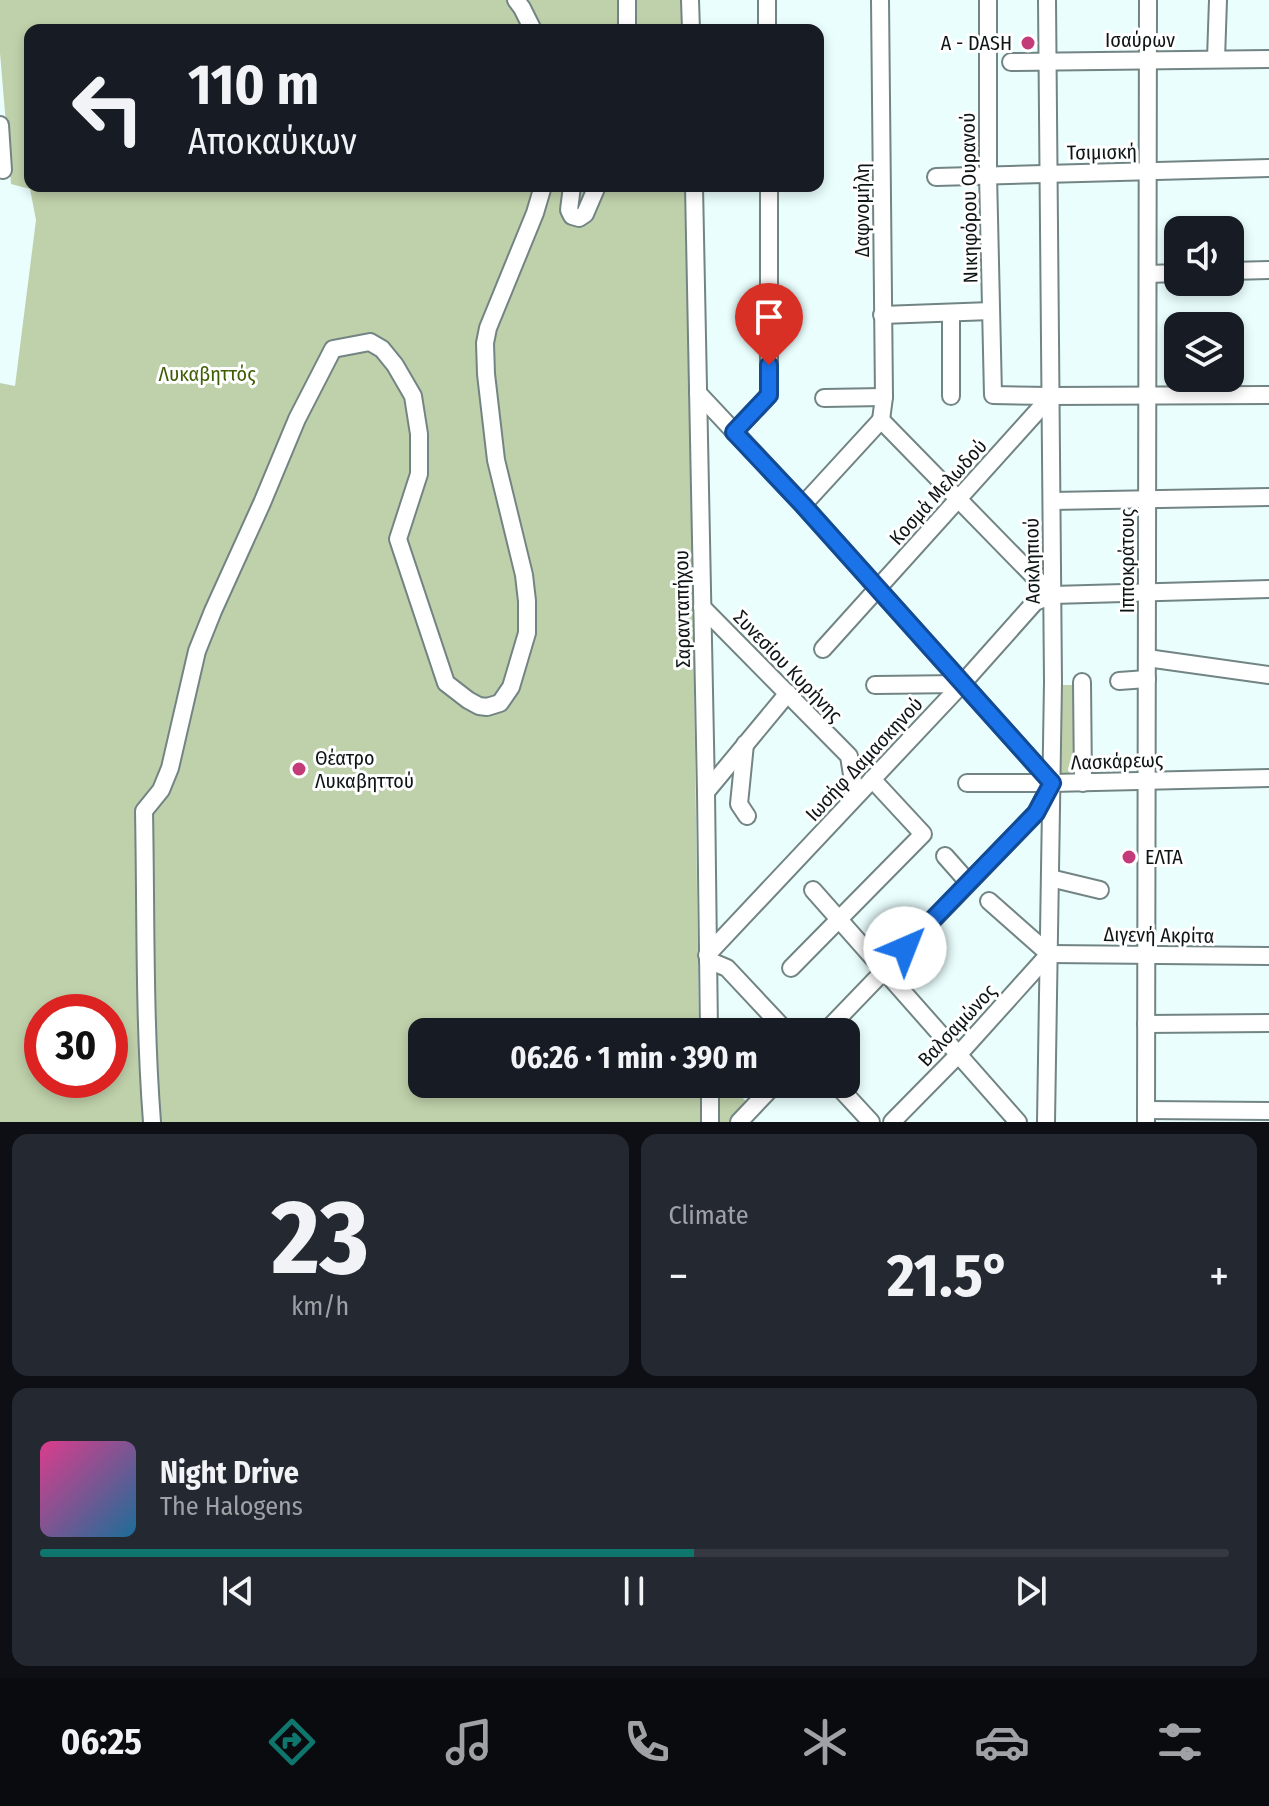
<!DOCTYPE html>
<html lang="en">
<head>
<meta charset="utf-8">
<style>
  body { margin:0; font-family:"Fira Sans Condensed",sans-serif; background:#242831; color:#f1f3f6; height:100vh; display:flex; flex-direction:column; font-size:30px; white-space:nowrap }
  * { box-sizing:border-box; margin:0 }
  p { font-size:26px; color:#9ea1a6 }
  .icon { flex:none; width:44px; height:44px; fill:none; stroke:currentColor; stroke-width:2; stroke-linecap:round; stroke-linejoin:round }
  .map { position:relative; height:1122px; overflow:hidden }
  .details { display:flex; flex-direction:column; gap:12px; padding:12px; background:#0d0f14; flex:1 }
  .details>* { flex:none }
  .guide { position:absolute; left:24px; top:24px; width:800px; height:168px; border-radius:16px; box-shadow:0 4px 12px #0003; background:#171b24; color:#f1f3f6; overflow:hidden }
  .tools { position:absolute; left:1164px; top:216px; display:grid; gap:16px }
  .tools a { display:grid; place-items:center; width:80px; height:80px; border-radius:16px; background:#171b24; box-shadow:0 4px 12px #0003; font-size:40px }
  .speed { position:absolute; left:24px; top:994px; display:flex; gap:16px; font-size:40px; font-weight:700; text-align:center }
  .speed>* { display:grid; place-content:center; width:104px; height:104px; border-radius:50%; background:#171b24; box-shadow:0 4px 12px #0003; line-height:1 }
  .speed .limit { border:12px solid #d22; background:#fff; color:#111 }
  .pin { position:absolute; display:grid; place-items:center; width:68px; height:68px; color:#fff; margin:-82px -34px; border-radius:50% 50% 50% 0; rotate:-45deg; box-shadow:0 0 8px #0007 }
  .pin .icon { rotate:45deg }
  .me { position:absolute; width:88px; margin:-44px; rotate:44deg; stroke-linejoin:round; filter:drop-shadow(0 0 6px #0008) }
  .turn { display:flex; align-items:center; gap:28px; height:168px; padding:0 32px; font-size:36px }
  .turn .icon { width:104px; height:104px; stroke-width:2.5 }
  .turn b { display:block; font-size:56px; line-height:68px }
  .big { font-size:60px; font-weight:700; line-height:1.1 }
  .details .tile { flex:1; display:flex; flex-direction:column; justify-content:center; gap:12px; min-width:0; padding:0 28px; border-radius:16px; background:#242831 }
  .details .dial { align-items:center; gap:0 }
  .dial b { font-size:104px; line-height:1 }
  .song { display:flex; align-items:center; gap:24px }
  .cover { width:96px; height:96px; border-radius:12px; background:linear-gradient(135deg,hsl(330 70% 55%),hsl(200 70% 35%)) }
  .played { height:8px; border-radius:4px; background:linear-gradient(90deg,#0f766e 55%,#363941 55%) }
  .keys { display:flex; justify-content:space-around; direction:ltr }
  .heat { display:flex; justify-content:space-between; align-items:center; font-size:44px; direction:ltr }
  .details .tiles { flex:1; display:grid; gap:12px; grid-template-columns:1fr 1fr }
  .tile:last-child { grid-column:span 2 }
  .trip { position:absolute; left:408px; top:1018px; width:452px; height:80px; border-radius:16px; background:#171b24; box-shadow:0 4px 12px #0003; font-weight:700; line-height:80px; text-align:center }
  .tab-bar { display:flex; height:128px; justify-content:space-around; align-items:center; background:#090b0e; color:#9ea1a6 }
  .tab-bar .icon { width:56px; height:56px }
  .tab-bar .selected { color:#0f766e }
  .tab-bar b { font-size:36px; color:#f1f3f6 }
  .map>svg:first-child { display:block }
  .green { fill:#bfd1ab; fill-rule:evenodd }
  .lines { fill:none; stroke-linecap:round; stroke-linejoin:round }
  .minor-casing { stroke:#728483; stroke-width:20 }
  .minor { stroke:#fff; stroke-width:16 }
  .route-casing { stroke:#114b97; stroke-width:20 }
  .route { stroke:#1a73e8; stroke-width:14 }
  .poi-dot { fill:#c33b79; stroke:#fff; stroke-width:3 }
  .labels { text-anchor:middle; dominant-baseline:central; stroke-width:6; stroke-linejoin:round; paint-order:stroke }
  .street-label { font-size:20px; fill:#0e1515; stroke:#fff }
  .poi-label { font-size:20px; fill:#0e1515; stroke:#fff; text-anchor:start }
  .park-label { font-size:20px; fill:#3f5d04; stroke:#fff }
</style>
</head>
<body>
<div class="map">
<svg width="1269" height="1122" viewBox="0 0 1269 1122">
  <rect width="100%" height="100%" fill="#eafefe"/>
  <!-- green -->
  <g class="green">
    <path d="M 0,0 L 684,0 L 685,30 L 30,30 L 30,186 L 687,186 L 699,1032 L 422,1032 L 422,1084 L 700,1084 L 701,1122 L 0,1122 L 0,383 L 15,386 L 36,220 L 30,189 L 11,184 L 0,53 ZM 42,1012 L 110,1012 L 110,1080 L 42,1080 Z"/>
    <polygon points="1058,685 1080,685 1080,778 1057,778"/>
    <polygon points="713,1084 727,1084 748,1103 730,1122 714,1122"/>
  </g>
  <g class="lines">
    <!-- minor casing -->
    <g class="minor-casing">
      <g id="minor">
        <polyline points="516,0 522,8 533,30"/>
        <polyline points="627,0 627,30"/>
        <polyline points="690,0 691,30"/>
        <polyline points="767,0 767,30"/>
        <polyline points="880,0 884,397 881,420"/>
        <polyline points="988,0 988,174 993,395 1051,396 1269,395"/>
        <polyline points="1216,59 1218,0"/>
        <polyline points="1011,62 1269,59"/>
        <polyline points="0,125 3,170"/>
        <polyline points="936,177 1269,168"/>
        <polyline points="572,186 569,210 572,216 579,218 585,214 597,186"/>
        <polyline points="694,186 706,792 709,1032"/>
        <polyline points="1230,271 1269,270"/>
        <polyline points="1148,274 1178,273"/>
        <polyline points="951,313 951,396"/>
        <polyline points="882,315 991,311"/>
        <polyline points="698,393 803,505 1052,783"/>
        <polyline points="824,398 884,397"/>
        <polyline points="881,420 1052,595"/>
        <polyline points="734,432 769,395 769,186"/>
        <polyline points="1052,501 1269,497"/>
        <polyline points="803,505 881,420"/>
        <polyline points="702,607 849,756 853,781 853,799"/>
        <polyline points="823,649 1051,396"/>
        <polyline points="1147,658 1269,675"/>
        <polyline points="1119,681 1147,679"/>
        <polyline points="1082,682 1083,783"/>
        <polyline points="875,685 962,684"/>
        <polyline points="745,744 739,804 747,816"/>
        <polyline points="967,783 1052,783 1269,778"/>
        <polyline points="706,792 788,693"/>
        <polyline points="945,856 968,882"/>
        <polyline points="1050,878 1100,890"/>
        <polyline points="813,890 1018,1122"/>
        <polyline points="989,901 1049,954"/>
        <polyline points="1049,954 1269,956"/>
        <polyline points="707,955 962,684 1035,602 1052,595 1269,589"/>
        <polyline points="708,960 727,968 787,1032"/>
        <polyline points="791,968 923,834 872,779"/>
        <polyline points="1146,1024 1269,1023"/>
        <polyline points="825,1032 1036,813 1049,788"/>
        <polyline points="710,1084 710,1122"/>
        <polyline points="836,1084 871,1122"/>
        <polyline points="1146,1110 1269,1111"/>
        <path d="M 152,1122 C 144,1019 146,915 144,811 L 161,790 L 170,768 L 197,651 L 213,611 L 262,503 L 297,419 L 333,349 L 370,342 L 382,349 L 395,365 L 413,396 L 419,434 L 419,474 L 398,539 L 446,683 L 468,700 L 479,706 L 487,707 L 500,703 L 511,687 L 527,633 L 527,601 L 524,575 L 496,460 L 486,374 L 485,343 L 488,328 L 535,213 L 543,186"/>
        <polyline points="739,1122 775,1084"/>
        <polyline points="892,1122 959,1054 1049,954"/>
        <polyline points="1046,1122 1053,682 1047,0"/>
        <polyline points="1146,1122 1148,0"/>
      </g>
    </g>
    <!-- minor -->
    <use href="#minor" class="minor"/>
  </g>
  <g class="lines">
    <!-- route casing -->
    <g class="route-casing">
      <polyline id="route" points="769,365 769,395 734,432 803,505 1052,783 1036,813 905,948"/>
    </g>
    <!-- route -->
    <use href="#route" class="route"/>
  </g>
  <!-- markers -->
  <g class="poi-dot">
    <circle cx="1028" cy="43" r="8"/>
    <circle cx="299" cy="769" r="8"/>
    <circle cx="1129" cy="857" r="8"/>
  </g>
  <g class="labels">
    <!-- street labels -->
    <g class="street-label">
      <text x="1140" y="40">Ισαύρων</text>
      <text transform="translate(1102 152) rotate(-1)">Τσιμισκή</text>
      <text transform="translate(969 198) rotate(-91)">Νικηφόρου Ουρανού</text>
      <text transform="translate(862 210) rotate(-90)">Δαφνομήλη</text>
      <text transform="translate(938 492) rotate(-48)">Κοσμά Μελωδού</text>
      <text transform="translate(1032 561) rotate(-91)">Ασκληπιού</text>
      <text transform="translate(1127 561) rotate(-90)">Ιπποκράτους</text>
      <text transform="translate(682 609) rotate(-91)">Σαρανταπήχου</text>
      <text transform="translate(788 666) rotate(46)">Συνεσίου Κυρήνης</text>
      <text transform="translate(864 759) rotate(-47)">Ιωσήφ Δαμασκηνού</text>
      <text transform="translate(1117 761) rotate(-2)">Λασκάρεως</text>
      <text transform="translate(1159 935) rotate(1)">Διγενή Ακρίτα</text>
      <text transform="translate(957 1025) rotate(-47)">Βαλσαμώνος</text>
    </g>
    <!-- poi labels -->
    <g class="poi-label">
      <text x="1012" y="43" text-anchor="end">A - DASH</text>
      <text x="315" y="758">Θέατρο<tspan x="315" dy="23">Λυκαβηττού</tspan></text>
      <text x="1145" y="857">ΕΛΤΑ</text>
    </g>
    <!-- park labels -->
    <g class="park-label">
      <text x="207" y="374">Λυκαβηττός</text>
    </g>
  </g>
</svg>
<div class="tools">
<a><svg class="icon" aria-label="sound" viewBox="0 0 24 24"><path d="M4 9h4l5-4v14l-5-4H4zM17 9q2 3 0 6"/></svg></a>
<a><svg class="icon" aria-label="layers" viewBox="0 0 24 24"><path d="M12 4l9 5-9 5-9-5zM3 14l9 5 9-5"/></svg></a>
</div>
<div class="speed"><div class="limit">30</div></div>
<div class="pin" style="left:769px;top:365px;background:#d93025"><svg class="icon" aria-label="arrive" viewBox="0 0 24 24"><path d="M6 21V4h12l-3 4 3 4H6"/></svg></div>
<svg class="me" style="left:905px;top:948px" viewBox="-20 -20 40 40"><circle r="19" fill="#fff"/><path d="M0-13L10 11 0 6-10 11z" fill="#1a73e8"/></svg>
<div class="trip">06:26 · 1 min · 390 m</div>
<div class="guide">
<div class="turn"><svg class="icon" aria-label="left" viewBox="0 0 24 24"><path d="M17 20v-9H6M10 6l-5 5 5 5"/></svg><div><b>110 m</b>Αποκαύκων</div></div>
</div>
</div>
<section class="details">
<div class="tiles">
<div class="tile dial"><b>23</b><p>km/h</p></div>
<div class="tile"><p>Climate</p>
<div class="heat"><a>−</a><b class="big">21.5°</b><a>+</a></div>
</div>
<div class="tile">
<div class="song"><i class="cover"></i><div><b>Night Drive</b><p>The Halogens</p></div></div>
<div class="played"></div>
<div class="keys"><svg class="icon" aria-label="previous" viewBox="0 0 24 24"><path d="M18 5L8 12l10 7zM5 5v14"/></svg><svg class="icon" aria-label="pause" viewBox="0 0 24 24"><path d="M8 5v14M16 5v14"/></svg><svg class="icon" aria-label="next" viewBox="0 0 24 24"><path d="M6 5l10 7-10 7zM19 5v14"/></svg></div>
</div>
</div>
</section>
<nav class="tab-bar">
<b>06:25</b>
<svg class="icon selected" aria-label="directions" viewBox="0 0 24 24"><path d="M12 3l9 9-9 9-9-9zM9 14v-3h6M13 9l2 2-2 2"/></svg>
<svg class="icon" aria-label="music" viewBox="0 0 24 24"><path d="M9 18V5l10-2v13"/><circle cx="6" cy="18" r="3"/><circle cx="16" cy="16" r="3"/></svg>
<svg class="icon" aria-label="phone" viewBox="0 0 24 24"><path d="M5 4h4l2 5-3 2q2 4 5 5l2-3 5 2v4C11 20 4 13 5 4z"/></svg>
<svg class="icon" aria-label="climate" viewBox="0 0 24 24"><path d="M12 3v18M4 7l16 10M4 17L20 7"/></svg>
<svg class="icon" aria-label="car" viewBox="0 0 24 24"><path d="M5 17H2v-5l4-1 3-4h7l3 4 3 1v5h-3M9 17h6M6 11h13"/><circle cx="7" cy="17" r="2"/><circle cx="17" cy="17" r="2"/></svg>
<svg class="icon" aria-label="filters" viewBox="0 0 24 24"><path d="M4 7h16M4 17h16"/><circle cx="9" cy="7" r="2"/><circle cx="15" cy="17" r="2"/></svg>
</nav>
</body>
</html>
